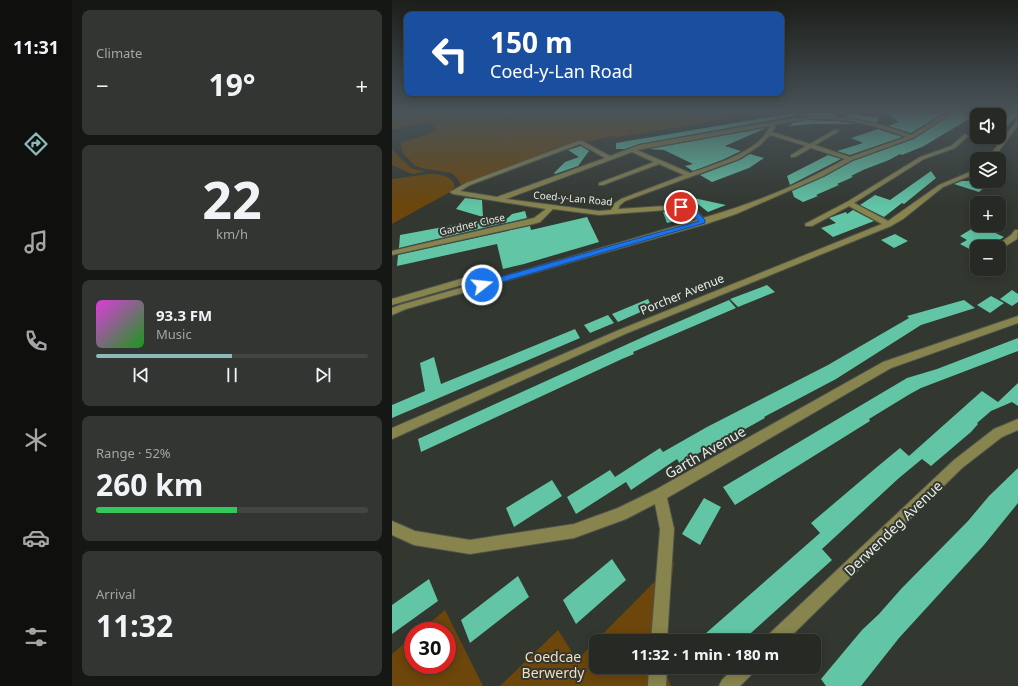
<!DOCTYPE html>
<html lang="en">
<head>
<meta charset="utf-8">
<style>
  body { margin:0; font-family:"Noto Sans",sans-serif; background:#323531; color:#f1f3f6; height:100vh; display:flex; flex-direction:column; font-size:15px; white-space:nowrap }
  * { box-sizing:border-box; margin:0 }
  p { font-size:13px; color:#a4a6a6 }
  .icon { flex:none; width:22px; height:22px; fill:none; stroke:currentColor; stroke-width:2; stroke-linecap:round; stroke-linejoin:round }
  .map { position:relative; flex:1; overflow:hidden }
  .drawer { display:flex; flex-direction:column; gap:10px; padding:10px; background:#151714; width:320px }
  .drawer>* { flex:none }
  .top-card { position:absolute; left:12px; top:12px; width:380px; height:84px; border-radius:8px; box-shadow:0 2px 10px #0003,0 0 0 1px #424541; background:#1a4fa0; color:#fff; overflow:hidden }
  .fabs { position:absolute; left:578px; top:108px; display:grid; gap:8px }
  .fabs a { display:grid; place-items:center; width:36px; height:36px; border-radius:8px; background:#262924; box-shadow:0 2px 10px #0003,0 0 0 1px #424541; font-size:20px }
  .speed { position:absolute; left:12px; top:622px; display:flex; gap:8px; font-size:20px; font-weight:700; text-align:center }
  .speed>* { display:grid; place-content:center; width:52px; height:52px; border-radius:50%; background:#262924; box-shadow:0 2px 10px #0003,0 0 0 1px #424541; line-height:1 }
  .speed .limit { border:6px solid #d22; background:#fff; color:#111 }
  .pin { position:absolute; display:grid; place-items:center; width:34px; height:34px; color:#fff; margin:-17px; border:2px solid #fff; border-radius:50%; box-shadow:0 1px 4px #0007 }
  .me { position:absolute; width:44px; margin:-22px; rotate:74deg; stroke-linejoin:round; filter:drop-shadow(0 0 3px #0008) }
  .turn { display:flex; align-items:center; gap:14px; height:84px; padding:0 20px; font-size:18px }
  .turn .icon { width:52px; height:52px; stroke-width:2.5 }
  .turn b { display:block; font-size:28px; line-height:34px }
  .big { font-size:30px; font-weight:700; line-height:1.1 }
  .drawer .tile { flex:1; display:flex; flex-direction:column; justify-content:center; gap:6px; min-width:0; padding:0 14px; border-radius:8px; background:#323531 }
  .drawer .dial { align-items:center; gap:0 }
  .dial b { font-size:52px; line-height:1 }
  .song { display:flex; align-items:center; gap:12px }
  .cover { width:48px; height:48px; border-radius:6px; background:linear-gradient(135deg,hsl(300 70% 55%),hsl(120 70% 35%)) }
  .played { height:4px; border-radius:2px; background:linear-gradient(90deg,#8bbbb9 50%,#424541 50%) }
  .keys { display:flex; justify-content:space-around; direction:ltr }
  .heat { display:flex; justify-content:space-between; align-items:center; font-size:22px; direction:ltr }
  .charge { height:6px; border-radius:3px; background:linear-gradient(90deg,#34c759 52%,#424541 0) }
  .trip { position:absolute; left:197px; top:634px; width:232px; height:40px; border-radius:8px; background:#262924; box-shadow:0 2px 10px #0003,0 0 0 1px #424541; font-weight:700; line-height:40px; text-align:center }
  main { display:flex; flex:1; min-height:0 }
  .tabs { display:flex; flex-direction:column; width:72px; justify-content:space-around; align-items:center; background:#0f100e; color:#a4a6a6 }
  .tabs .icon { width:28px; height:28px }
  .tabs .current { color:#8bbbb9 }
  .tabs b { font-size:18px; color:#f1f3f6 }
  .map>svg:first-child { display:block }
  .green { fill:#6c460b }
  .building { fill:#61c5a6 }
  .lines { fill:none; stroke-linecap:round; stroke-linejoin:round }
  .minor-casing { stroke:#4f544d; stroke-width:2 }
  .minor { fill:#88844e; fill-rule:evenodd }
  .route { fill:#1a73e8; stroke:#114b97 }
  .labels { text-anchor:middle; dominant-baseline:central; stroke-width:4; stroke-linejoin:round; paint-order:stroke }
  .far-street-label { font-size:10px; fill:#e8ece7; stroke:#323730 }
  .street-label { font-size:12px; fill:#e8ece7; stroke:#323730 }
  .near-street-label { font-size:14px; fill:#e8ece7; stroke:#323730 }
  .near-park-label { font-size:14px; fill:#f8ddbb; stroke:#323730 }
</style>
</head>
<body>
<main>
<nav class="tabs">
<b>11:31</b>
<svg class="icon current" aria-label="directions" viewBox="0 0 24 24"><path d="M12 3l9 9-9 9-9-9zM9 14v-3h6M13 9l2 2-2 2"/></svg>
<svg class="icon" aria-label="music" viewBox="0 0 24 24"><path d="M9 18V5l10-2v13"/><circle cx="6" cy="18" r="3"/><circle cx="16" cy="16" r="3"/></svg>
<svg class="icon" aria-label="phone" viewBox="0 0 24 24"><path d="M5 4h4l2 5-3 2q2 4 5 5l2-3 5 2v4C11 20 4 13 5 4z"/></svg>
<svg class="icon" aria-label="climate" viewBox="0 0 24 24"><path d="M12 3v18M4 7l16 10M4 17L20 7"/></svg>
<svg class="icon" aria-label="car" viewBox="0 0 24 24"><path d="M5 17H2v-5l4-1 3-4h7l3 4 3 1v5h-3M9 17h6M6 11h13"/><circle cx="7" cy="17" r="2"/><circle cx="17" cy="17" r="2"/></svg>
<svg class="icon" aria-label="filters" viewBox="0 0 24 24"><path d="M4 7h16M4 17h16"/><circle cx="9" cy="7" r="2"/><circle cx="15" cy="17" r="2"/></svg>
</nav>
<section class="drawer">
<div class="tile"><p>Climate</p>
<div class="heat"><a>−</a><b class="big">19°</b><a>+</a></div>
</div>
<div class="tile dial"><b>22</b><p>km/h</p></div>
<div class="tile">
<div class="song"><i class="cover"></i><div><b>93.3 FM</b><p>Music</p></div></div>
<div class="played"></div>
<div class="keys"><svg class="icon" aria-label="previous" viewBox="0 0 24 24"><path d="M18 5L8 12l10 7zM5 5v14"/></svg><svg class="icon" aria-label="pause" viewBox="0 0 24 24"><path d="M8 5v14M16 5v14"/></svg><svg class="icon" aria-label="next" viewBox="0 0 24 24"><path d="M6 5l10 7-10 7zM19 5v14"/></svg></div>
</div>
<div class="tile"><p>Range · 52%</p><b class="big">260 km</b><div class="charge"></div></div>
<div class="tile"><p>Arrival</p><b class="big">11:32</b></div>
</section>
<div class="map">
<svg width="626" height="686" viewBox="0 0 626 686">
  <rect width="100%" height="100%" fill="#323730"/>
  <!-- green -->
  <g class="green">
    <path d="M 0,111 L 366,111 L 312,123 L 226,137 C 216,135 208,139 198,141 C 191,142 185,141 178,143 L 69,185 L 65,178 L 59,173 L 30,168 L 22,165 L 11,153 L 8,143 L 45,131 L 45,130 L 36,121 L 0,130 Z"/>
    <polygon points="0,150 19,168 33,172 20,174 0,165"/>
    <path d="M 37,174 C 48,174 60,175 63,187 L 58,192 L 0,224 L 0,179 Z"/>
    <polygon points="282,562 275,620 275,641 204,641 204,667 275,667 274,674 279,686 108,686 166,630 185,660"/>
    <polygon points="53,610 91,686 0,686 0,654 21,636 21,665 55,665 55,631 28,631"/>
  </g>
  <!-- building -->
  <g class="building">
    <polygon points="491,111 555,111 519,133 496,126 507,122"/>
    <polygon points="565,111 590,111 532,146 510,155 508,154 497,160 471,170 459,176 461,177 445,184 447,185 424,195 426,196 411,202 402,197 400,191 432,177 461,161 522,139"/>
    <polygon points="626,111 626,114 607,135 607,120 614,112"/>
    <polygon points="443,112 445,116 408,116 412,113"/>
    <polygon points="402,113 403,116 247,144 233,149 224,149 224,143"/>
    <polygon points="456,113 486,118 485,123 454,117"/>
    <polygon points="415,120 440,121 448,121 450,124 451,122 465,124 421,124 397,126 401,123"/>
    <polygon points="374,128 333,146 349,151 330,160 301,171 293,166 301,164 272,150 257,149"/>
    <polygon points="486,129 510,137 458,155 445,151 471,143 459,138"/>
    <polygon points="189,146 197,151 186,166 163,174 162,173 173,162 187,157 176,150"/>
    <polygon points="358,154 372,158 357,168 320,182 308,175 348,160"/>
    <polygon points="436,155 449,159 398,185 395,176"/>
    <polygon points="539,171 544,178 512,204 510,203 492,217 468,205 483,195 498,200"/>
    <polygon points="570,181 599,181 587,192 562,184"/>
    <polygon points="297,197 334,205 316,212"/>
    <polygon points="73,198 90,200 91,217 64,209"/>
    <polygon points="461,210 482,221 441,237 429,228 444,223 437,218 454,212 455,214"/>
    <polygon points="133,211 135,218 109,224 120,214"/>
    <polygon points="279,211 287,220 275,223 271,212"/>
    <polygon points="110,216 108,224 7,248 8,235"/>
    <polygon points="195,217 207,242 132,264 111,269 105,244 5,266 6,255 138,226 139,230"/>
    <polygon points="586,225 595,229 612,237 596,247 585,247 585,253 568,244 575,240 568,236"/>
    <polygon points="503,234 516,241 502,248 489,240"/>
    <polygon points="375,285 383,292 346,307 338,299"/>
    <polygon points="620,290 626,294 626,302 620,306 608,299"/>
    <polygon points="599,296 612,303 598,313 585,305"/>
    <polygon points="256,299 260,307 226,322 220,314"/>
    <polygon points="337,300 344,308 241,352 242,354 230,359 29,452 26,439 260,333"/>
    <polygon points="572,300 583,308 529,325 444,379 372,417 373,418 337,438 336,436 288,464 285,459 239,490 234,482 184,514 175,497 218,470 223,477 268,448 271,452 315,427 436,365 517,318 515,316"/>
    <polygon points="216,315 222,323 198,333 192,325"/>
    <polygon points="183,329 188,338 0,418 0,405 33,391 28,363 42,357 49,384"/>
    <polygon points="626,338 626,351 529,388 518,394 477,419 478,421 343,505 331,487 515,378 545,369"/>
    <polygon points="626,383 626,406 620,402 599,411 585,423 586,424 579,432 539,466 530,459 507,478 430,549 440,560 350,641 305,641 428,533 419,523 485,467 508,448 517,456 590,391 606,402"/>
    <polygon points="626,468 626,503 592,545 507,638 469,686 434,686 429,679 470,630 487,614 509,589 576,521 597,496"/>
    <polygon points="160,480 170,496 122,527 114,508"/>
    <polygon points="312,498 329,507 308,545 290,534"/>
    <polygon points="220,559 234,580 184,624 171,600"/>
    <polygon points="126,576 137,597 78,643 69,620"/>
    <polygon points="37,579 46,601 0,634 0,605"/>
  </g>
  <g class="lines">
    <!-- minor casing -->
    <g class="minor-casing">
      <g id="minor">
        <path d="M 558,111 L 564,111 L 521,138 L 460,160 L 431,176 L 344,214 L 314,224 L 14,309 L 0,315 L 0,308 L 8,305 L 86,283 L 87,280 L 0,305 L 0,299 L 86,274 L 95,276 L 96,281 L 305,220 L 297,213 L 288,209 L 207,215 L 161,209 L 148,222 L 141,224 L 0,255 L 0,251 L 142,218 L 154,209 L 61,194 L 58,192 L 74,183 L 186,141 L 190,141 L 218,156 L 247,145 L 403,118 C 444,113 480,120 519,135 ZM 415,119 C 450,117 481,124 514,137 L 458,157 L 423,145 L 446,132 L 446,130 L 442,130 L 418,144 L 380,132 L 383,127 L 382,125 ZM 377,126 C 372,150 319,166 298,173 L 245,150 ZM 378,135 L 414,146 L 399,155 L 399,157 L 403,157 L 419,148 L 453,159 C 409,184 360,204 311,218 L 303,209 L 289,205 L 226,209 L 228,205 L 233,201 L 347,159 L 367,146 ZM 188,144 L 213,158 L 105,197 L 68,191 L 78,185 ZM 240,152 L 262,162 L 207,183 L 207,185 L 211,185 L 267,164 L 292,175 L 229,199 L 223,203 L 219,210 L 207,211 L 114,199 Z"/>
        <polygon points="626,119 626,125 601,159 595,159"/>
        <polygon points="573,134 576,136 575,137 563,148 532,159 462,203 496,221 547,185 585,169 585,173 551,187 511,219 499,226 233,334 0,439 0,428 227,330 490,224 457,206 420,226 414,226 413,224 455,202 528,157 559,146"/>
        <polygon points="623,230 626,230 625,239 609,249 602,247 619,235"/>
        <polygon points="626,316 626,323 499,368 275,498 282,529 275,641 259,641 268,529 263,504 234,519 182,538 78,554 22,545 0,535 0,521 23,531 78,540 182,524 226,508 263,490 491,362"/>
        <polygon points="626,419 626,430 610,437 570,468 394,641 374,641 376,635 562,460 602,429"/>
        <polygon points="257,667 275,667 274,686 256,686"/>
        <polygon points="343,667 364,667 361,673 348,686 327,686 330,680"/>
      </g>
    </g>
    <!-- minor -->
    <use href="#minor" class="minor"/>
  </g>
  <!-- sky -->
  <linearGradient id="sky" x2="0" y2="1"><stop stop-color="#1c1e1a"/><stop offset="0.54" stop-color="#495359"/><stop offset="1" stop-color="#495359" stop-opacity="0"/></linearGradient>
  <rect width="626" height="207" fill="url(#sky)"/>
  <!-- route -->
  <polygon class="route" points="289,205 302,209 313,220 313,223 93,287 87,287 86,285 87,283 307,221 297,212 287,209 286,207"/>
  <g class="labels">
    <!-- far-street labels -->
    <g class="far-street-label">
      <text transform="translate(181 198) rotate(5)">Coed-y-Lan Road</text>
      <text transform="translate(80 224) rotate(-13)">Gardner Close</text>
    </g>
    <!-- street labels -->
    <g class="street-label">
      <text transform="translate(290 294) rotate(-22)">Porcher Avenue</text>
    </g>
    <!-- near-street labels -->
    <g class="near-street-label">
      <text transform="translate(313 452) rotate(-30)">Garth Avenue</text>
      <text transform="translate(501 528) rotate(-44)">Derwendeg Avenue</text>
    </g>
    <!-- near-park labels -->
    <g class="near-park-label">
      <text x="161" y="656">Coedcae<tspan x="161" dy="16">Berwerdy</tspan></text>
    </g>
  </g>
</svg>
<div class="fabs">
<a><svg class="icon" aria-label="sound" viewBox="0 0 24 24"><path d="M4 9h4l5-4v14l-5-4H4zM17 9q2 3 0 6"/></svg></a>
<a><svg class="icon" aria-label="layers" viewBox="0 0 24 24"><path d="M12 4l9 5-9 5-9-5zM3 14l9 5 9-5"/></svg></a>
<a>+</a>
<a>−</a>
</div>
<div class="speed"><div class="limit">30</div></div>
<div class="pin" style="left:289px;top:207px;background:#d93025"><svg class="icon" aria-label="arrive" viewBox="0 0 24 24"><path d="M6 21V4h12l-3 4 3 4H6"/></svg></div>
<svg class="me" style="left:90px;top:285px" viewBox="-20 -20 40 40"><circle r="17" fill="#1a73e8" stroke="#fff" stroke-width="3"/><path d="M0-11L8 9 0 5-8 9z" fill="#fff"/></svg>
<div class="trip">11:32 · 1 min · 180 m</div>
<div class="top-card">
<div class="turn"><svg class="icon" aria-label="left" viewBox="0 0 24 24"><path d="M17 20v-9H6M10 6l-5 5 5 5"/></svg><div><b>150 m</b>Coed-y-Lan Road</div></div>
</div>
</div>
</main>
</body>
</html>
